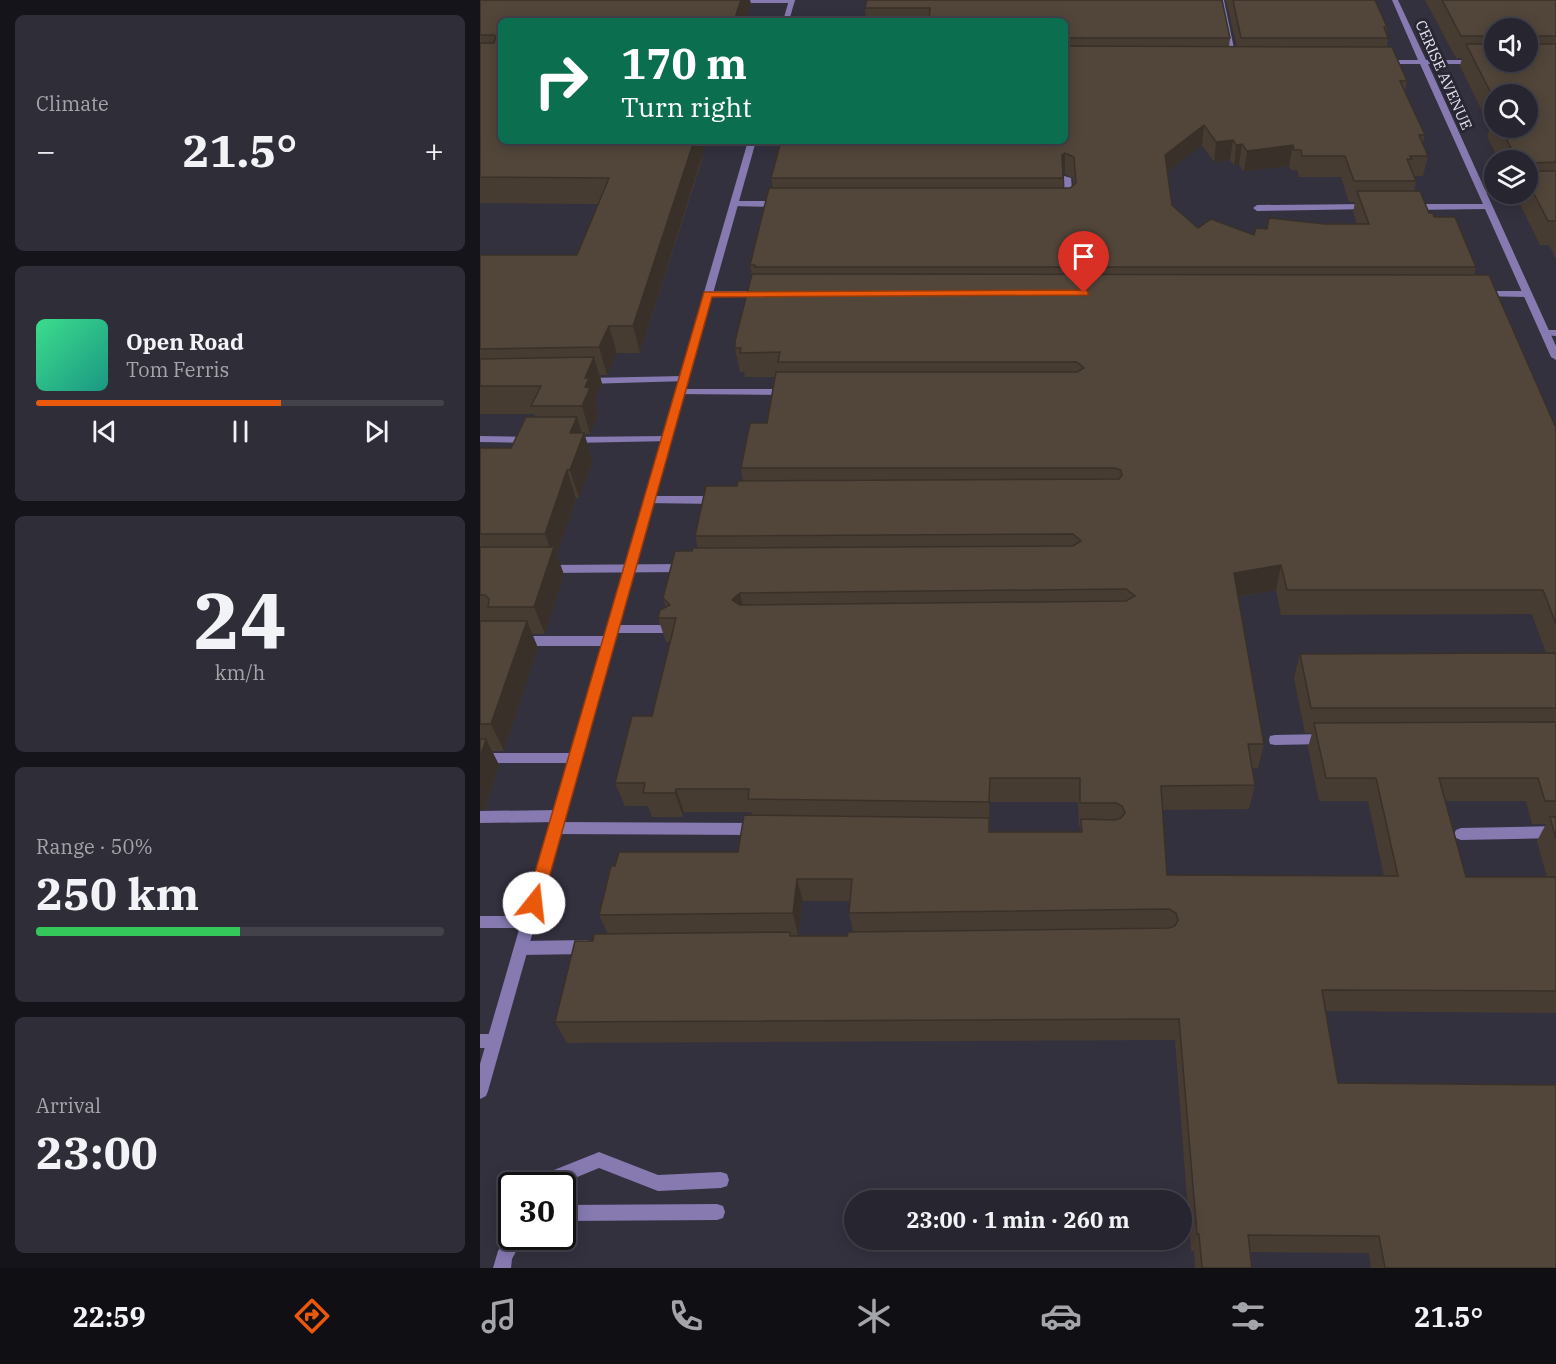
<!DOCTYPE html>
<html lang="en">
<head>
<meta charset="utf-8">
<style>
  body { margin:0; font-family:"IBM Plex Serif",serif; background:#2f2d37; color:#f1f3f6; height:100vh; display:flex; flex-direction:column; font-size:22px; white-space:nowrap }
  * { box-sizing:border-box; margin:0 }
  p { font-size:20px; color:#a4a5aa }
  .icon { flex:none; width:33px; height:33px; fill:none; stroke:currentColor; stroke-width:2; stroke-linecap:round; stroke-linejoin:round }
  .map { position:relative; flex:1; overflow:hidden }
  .side { display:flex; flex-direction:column; gap:15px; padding:15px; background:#15141a; width:480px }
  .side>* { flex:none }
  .hud { position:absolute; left:18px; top:18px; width:570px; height:126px; border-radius:9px; box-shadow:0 3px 15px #0003,0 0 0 2px #43424b; background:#0b6e4f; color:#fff; overflow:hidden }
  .buttons { position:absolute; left:1004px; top:18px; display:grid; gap:12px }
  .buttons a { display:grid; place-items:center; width:54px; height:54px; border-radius:50%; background:#27252f; box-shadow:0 3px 15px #0003,0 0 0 2px #43424b; font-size:30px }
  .speed { position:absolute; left:18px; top:1172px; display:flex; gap:12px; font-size:30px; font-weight:700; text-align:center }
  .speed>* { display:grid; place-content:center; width:78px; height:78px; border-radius:50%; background:#27252f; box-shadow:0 3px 15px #0003,0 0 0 2px #43424b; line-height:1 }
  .speed .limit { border:3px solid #111; border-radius:9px; background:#fff; color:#111 }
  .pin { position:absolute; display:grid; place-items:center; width:51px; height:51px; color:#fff; margin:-62px -26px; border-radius:50% 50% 50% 0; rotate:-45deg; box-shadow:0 0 6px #0007 }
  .pin .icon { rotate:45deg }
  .me { position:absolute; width:66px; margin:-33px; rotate:16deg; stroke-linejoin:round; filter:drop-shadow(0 0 4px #0008) }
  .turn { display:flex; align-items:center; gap:21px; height:126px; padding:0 24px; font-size:27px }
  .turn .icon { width:78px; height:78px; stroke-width:2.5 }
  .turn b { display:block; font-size:42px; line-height:51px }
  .big { font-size:45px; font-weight:700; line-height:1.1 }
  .side .card { flex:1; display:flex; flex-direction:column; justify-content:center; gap:9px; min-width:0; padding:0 21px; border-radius:9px; background:#2f2d37 }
  .side .dial { align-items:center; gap:0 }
  .dial b { font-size:78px; line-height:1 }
  .song { display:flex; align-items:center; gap:18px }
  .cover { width:72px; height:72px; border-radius:9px; background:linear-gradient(135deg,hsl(150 70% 55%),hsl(170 70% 35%)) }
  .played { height:6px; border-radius:3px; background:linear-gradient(90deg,#ea580c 60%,#43424b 60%) }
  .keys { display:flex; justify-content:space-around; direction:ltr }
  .heat { display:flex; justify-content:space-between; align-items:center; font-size:33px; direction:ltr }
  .charge { height:9px; border-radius:4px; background:linear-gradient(90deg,#34c759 50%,#43424b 0) }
  .trip { position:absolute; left:364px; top:1190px; width:348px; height:60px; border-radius:30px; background:#27252f; box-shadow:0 3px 15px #0003,0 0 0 2px #43424b; font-weight:700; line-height:60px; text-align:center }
  .menu { display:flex; height:96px; justify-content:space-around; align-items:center; background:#100f13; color:#a4a5aa }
  .menu .icon { width:42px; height:42px }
  .menu .on { color:#ea580c }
  .menu b { font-size:27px; color:#f1f3f6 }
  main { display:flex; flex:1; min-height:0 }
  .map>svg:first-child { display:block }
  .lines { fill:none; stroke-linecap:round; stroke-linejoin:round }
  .lane { fill:#867ab1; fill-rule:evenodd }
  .street { fill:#867ab1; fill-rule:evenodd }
  .wall { fill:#473c32; fill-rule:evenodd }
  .shaded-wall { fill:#393129 }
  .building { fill:#52463a; stroke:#393129; stroke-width:1.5; fill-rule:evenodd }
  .route { fill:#ea580c; stroke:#983908; stroke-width:1.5 }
  .labels { text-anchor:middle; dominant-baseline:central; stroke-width:6; stroke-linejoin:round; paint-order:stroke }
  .far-street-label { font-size:15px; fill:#e7e5ef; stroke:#2a2735 }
</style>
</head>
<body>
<main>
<section class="side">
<div class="card"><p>Climate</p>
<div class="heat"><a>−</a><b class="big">21.5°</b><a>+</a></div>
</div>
<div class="card">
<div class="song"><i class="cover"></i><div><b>Open Road</b><p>Tom Ferris</p></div></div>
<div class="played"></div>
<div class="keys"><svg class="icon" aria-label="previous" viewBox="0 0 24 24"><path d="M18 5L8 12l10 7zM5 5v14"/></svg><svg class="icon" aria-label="pause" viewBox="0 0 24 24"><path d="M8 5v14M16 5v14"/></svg><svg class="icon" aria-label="next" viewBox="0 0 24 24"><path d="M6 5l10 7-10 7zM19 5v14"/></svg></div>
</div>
<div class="card dial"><b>24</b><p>km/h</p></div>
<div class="card"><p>Range · 50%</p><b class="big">250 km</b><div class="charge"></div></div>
<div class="card"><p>Arrival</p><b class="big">23:00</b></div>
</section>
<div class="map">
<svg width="1076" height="1268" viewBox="0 0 1076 1268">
  <rect width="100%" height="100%" fill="#34313f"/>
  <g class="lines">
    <!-- lane -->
    <g class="lane">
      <polygon points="251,0 315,0 315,1 312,3 254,3"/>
      <polygon points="738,0 744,0 757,63 750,61"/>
      <polygon points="584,176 591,178 593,202 589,205 585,202"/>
      <rect x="998" y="189" width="16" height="4"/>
      <polygon points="254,201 301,201 305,204 301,207 251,206 250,204"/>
      <polygon points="228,291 281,291 286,294 281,297 225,296 223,294"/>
      <polygon points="1003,291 1047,291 1052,294 1047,297 1000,296 998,294"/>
      <polygon points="1065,330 1076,330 1076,336 1062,335 1062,331"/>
      <polygon points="204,376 207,377 207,381 106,384 101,381 106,378"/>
      <polygon points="200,389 307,389 312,392 307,395 196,394 196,390"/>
      <polygon points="0,436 50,437 55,440 50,443 0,442"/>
      <polygon points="187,436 192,439 191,441 92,443 87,440 92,437"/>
      <polygon points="169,496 237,496 242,500 237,504 165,503 164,500 165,497"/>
      <polygon points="206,564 212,568 206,572 67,573 61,569 67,565"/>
      <polygon points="132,625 189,625 195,629 189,633 132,633 126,629"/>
      <polygon points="39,636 129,636 135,641 129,646 39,646 33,641"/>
      <polygon points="844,734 849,735 850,739 849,743 844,744 795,745 790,744 789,740 790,736 795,735"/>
      <polygon points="0,753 95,753 100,754 102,758 100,762 95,763 0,763"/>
      <polygon points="79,810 84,812 86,816 84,820 79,822 0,823 0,811"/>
      <polygon points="75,822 277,823 282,825 284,829 282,833 277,835 75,834 70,832 68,828 70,824"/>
      <polygon points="1076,826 1076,838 981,840 976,838 974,834 976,830 981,828"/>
      <polygon points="0,916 48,916 53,917 55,922 53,927 48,928 0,928"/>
      <polygon points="107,940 112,942 114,947 112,952 107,954 41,955 36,953 34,948 36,943 41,941"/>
      <polygon points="0,1034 14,1034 19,1036 22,1041 19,1046 14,1048 0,1048"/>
      <polygon points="119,1152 178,1175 241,1172 247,1174 249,1180 247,1186 241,1188 178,1191 119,1168 78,1185 55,1185 59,1176"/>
      <polygon points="237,1204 243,1206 245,1212 243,1218 237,1220 82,1221 82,1205"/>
      <polygon points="32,1229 32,1236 44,1236 32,1259 31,1268 13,1268 18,1251"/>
    </g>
    <!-- street -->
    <g class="street">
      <polygon points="309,0 315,0 309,21 303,21"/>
      <polygon points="912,0 918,0 946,60 997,60 1001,62 997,64 948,64 1076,346 1076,360 1071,357 1005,209 931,210 927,207 931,204 1003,204 940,64 903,64 899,62 903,60 938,60"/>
      <polygon points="268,141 276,141 8,1091 6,1096 0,1099 0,1064"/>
      <polygon points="890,204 894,207 893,209 777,211 773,208 777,205"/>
    </g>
  </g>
  <!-- wall -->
  <g class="wall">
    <polygon points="0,0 270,0 271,5 21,21 223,157 160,353 137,353 127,375 120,375 122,384 115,400 118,415 110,434 104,434 113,461 99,498 96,498 77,555 84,575 65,634 52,634 58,648 24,751 12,751 19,765 5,809 0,810 0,448 31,448 55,417 54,414 0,414 0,255 97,255 119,204 0,203"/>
    <path d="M 387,0 L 750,38 L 749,47 L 757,47 L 746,0 L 895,0 L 907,27 L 906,33 L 908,38 L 907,47 L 927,81 L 925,90 L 945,135 L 943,143 L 948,156 L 943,176 L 934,176 L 936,181 L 934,191 L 949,213 L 954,217 L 996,267 L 994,275 L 1076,428 L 1076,1013 L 846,1011 L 858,1083 L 1076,1268 L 891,1268 L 889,1253 L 770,1252 L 772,1268 L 715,1268 L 714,1251 L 711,1251 L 695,1040 L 87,1043 L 75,1022 L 113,941 L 128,934 L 119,915 L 258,852 L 272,815 L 271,812 L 204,812 L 203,817 L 172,817 L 168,806 L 145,806 L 135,783 L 172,716 L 190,642 L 186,642 L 178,618 L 186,607 L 183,598 L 212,551 L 218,548 L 215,536 L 257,486 L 263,481 L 261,468 L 287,423 L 295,377 L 265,377 L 264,372 L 260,372 L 255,348 L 272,275 L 270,265 L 293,188 L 291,178 L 585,21 L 386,21 L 385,8 ZM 722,145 L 734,162 L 750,160 L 754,165 L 759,165 L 764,171 L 809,166 L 811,170 L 817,170 L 819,177 L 861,177 L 869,202 L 875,202 L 873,212 L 877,224 L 844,224 L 787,229 L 774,235 L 718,228 L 692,205 L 688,172 ZM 585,174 L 593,178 L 594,185 L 590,188 L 583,188 L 583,175 ZM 796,590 L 801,615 L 1052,614 L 1066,653 L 820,654 L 814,678 L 825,733 L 832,733 L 828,747 L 839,801 L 888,801 L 904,876 L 687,875 L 682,810 L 769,809 L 775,785 L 772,768 L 778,768 L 784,744 L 758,597 ZM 966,801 L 1046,801 L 1052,824 L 1066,824 L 1057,841 L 1067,877 L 986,877 ZM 510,802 L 598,802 L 599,826 L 601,826 L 600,832 L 510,832 ZM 323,901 L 370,901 L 369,913 L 373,931 L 367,936 L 318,936 Z"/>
    <path d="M 945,0 L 1076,0 L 1076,259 L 1069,245 L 1060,245 L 1035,194 L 1047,194 L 1047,160 L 1019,160 L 1007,136 L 1010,127 L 980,66 L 982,58 L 976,58 ZM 1014,28 L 1047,28 L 1047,62 L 1014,62 ZM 1014,94 L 1047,128 L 1014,128 Z"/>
  </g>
  <!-- shaded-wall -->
  <g class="shaded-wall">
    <polygon points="261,0 270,0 271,5 265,21 254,21"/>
    <polygon points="724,125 722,145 684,176 685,155"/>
    <polygon points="753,140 750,160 734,162 736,142"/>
    <polygon points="214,141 227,141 160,353 153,326"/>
    <polygon points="762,144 759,165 754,165 756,145"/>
    <polygon points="813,145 809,166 764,171 767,151"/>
    <polygon points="585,153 585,174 582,176 582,155"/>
    <polygon points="129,326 137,353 127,375 119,347"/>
    <polygon points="114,357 122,384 115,400 118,415 110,434 102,406 105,387 105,378"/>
    <polygon points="97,417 103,436 104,433 113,461 99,498 90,470 90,433"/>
    <polygon points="87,470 96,498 77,555 84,575 65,634 54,607 72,554 65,534"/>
    <polygon points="801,565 796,590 750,598 754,573"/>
    <polygon points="260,593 266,618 252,600"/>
    <polygon points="47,621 58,648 24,751 11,724"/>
    <polygon points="6,739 19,765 5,809 0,810 0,757"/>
    <polygon points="510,778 510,825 509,802"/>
    <polygon points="196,789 204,812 203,817 195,793"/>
    <polygon points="317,879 323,901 318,936 313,913"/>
  </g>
  <!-- building -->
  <g class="building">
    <polygon points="0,0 261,0 254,21 21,21 21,141 214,141 153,326 129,326 119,347 0,349 0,255 97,255 129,178 0,177 0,43 14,43 16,37 14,35 0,35"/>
    <polygon points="387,0 742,0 750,38 586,38 585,40 585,21 449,21 450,8 385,8"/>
    <polygon points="753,0 895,0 907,27 904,27 908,38 761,38"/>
    <polygon points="962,0 1076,0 1076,36 1047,36 1047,28 1014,28 1014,36 981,36"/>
    <polygon points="986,44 1014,44 1014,62 1047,62 1047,44 1076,44 1076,162 1053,163 1054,171 1076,171 1076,221 1068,221 1047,180 1047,160 1037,160 1021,128 1047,128 1047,94 1014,94 1014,99"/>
    <polygon points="585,46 912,47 927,81 920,81 945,135 939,135 948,156 930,156 932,159 927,159 936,181 874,181 865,156 822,156 821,150 814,150 813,145 767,151 762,144 756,145 753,140 736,142 724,125 685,155 692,205 718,228 731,219 774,235 776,228 787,229 789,218 844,224 889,224 877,191 940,191 949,213 953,213 954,217 975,217 996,267 275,267 275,265 270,265 289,188 590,188 596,183 594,157 585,153 582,155 583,178 291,178 301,141 585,141"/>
    <path d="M 272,274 L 1009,275 L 1076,428 L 1076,624 L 1063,590 L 807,590 L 801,565 L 754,573 L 784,744 L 768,744 L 775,785 L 681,786 L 687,875 L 918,876 L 896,778 L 846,778 L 834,723 L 1076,722 L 1076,801 L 1065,801 L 1058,778 L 959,778 L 986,877 L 1076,877 L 1076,991 L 842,990 L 858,1083 L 1076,1085 L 1076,1268 L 905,1268 L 899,1236 L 768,1235 L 772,1268 L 722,1268 L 719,1234 L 717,1234 L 699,1019 L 75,1022 L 95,941 L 113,941 L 114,934 L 310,932 L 310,936 L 367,936 L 368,932 L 689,928 L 695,926 L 698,920 L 696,913 L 689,909 L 369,913 L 372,879 L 317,879 L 313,913 L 119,915 L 131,866 L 135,866 L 139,852 L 258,852 L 264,815 L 509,818 L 509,832 L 602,832 L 601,819 L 635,820 L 641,818 L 645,813 L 642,806 L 636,803 L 600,803 L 600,778 L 510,778 L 509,802 L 268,799 L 269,789 L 196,789 L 195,793 L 163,793 L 165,783 L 135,783 L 152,716 L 172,716 L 196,618 L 178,618 L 180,610 L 190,605 L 183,598 L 195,551 L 212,551 L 213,548 L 593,546 L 601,541 L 593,534 L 215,536 L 226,486 L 257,486 L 258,481 L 639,479 L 642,475 L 641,470 L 635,468 L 261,468 L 270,423 L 287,423 L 296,372 L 597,372 L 604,368 L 597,362 L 298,362 L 300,352 L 260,353 L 261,348 L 255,348 L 255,341 ZM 646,589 L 655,596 L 646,601 L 260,605 L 252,600 L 260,593 Z"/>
    <polygon points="114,357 105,378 109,378 105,387 110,388 102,406 51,406 61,386 0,386 0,359"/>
    <polygon points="46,417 97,417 90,433 104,433 90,470 87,470 65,534 0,534 0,448 31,448"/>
    <polygon points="0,547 74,547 54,607 8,607 9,599 5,595 0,595"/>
    <polygon points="0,621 47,621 11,724 0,724"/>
    <polygon points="1076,653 1076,708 831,708 820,654"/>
    <polygon points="0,739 6,739 0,757"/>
    <polygon points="1070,817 1076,817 1076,839"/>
  </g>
  <!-- route -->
  <polygon class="route" points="604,290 608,291 608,295 232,297 62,903 59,908 54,910 48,908 46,903 224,292"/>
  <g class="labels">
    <!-- far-street labels -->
    <g class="far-street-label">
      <text transform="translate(964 75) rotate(66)">CERISE AVENUE</text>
    </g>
  </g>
</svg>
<div class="buttons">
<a><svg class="icon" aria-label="sound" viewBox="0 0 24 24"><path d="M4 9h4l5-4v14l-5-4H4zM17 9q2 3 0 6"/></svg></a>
<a><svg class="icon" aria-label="search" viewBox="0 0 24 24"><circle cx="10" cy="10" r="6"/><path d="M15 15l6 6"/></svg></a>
<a><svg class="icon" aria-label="layers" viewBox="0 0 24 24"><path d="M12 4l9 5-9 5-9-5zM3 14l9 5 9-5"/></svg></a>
</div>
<div class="speed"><div class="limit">30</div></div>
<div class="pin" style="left:604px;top:293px;background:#d93025"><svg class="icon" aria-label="arrive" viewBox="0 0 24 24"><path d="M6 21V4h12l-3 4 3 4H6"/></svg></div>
<svg class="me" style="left:54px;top:903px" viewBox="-20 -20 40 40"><circle r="19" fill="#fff"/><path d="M0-13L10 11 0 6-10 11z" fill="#ea580c"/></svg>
<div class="trip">23:00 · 1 min · 260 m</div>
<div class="hud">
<div class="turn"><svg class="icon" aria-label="right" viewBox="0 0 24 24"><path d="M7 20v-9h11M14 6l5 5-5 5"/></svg><div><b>170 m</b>Turn right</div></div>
</div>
</div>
</main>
<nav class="menu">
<b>22:59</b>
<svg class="icon on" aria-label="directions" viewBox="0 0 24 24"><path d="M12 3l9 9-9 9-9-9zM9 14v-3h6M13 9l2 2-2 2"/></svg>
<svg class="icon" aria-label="music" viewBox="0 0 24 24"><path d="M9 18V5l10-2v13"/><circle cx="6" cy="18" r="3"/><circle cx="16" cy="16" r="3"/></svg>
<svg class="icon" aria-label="phone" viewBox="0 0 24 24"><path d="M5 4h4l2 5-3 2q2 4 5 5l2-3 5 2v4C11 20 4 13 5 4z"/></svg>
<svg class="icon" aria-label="climate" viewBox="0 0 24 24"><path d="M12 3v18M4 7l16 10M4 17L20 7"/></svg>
<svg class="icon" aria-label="car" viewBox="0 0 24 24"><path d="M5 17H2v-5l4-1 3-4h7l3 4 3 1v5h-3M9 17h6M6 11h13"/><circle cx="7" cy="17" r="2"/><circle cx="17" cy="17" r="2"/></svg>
<svg class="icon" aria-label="filters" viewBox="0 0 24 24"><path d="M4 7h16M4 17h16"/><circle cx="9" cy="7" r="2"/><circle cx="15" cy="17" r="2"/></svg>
<b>21.5°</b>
</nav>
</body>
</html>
